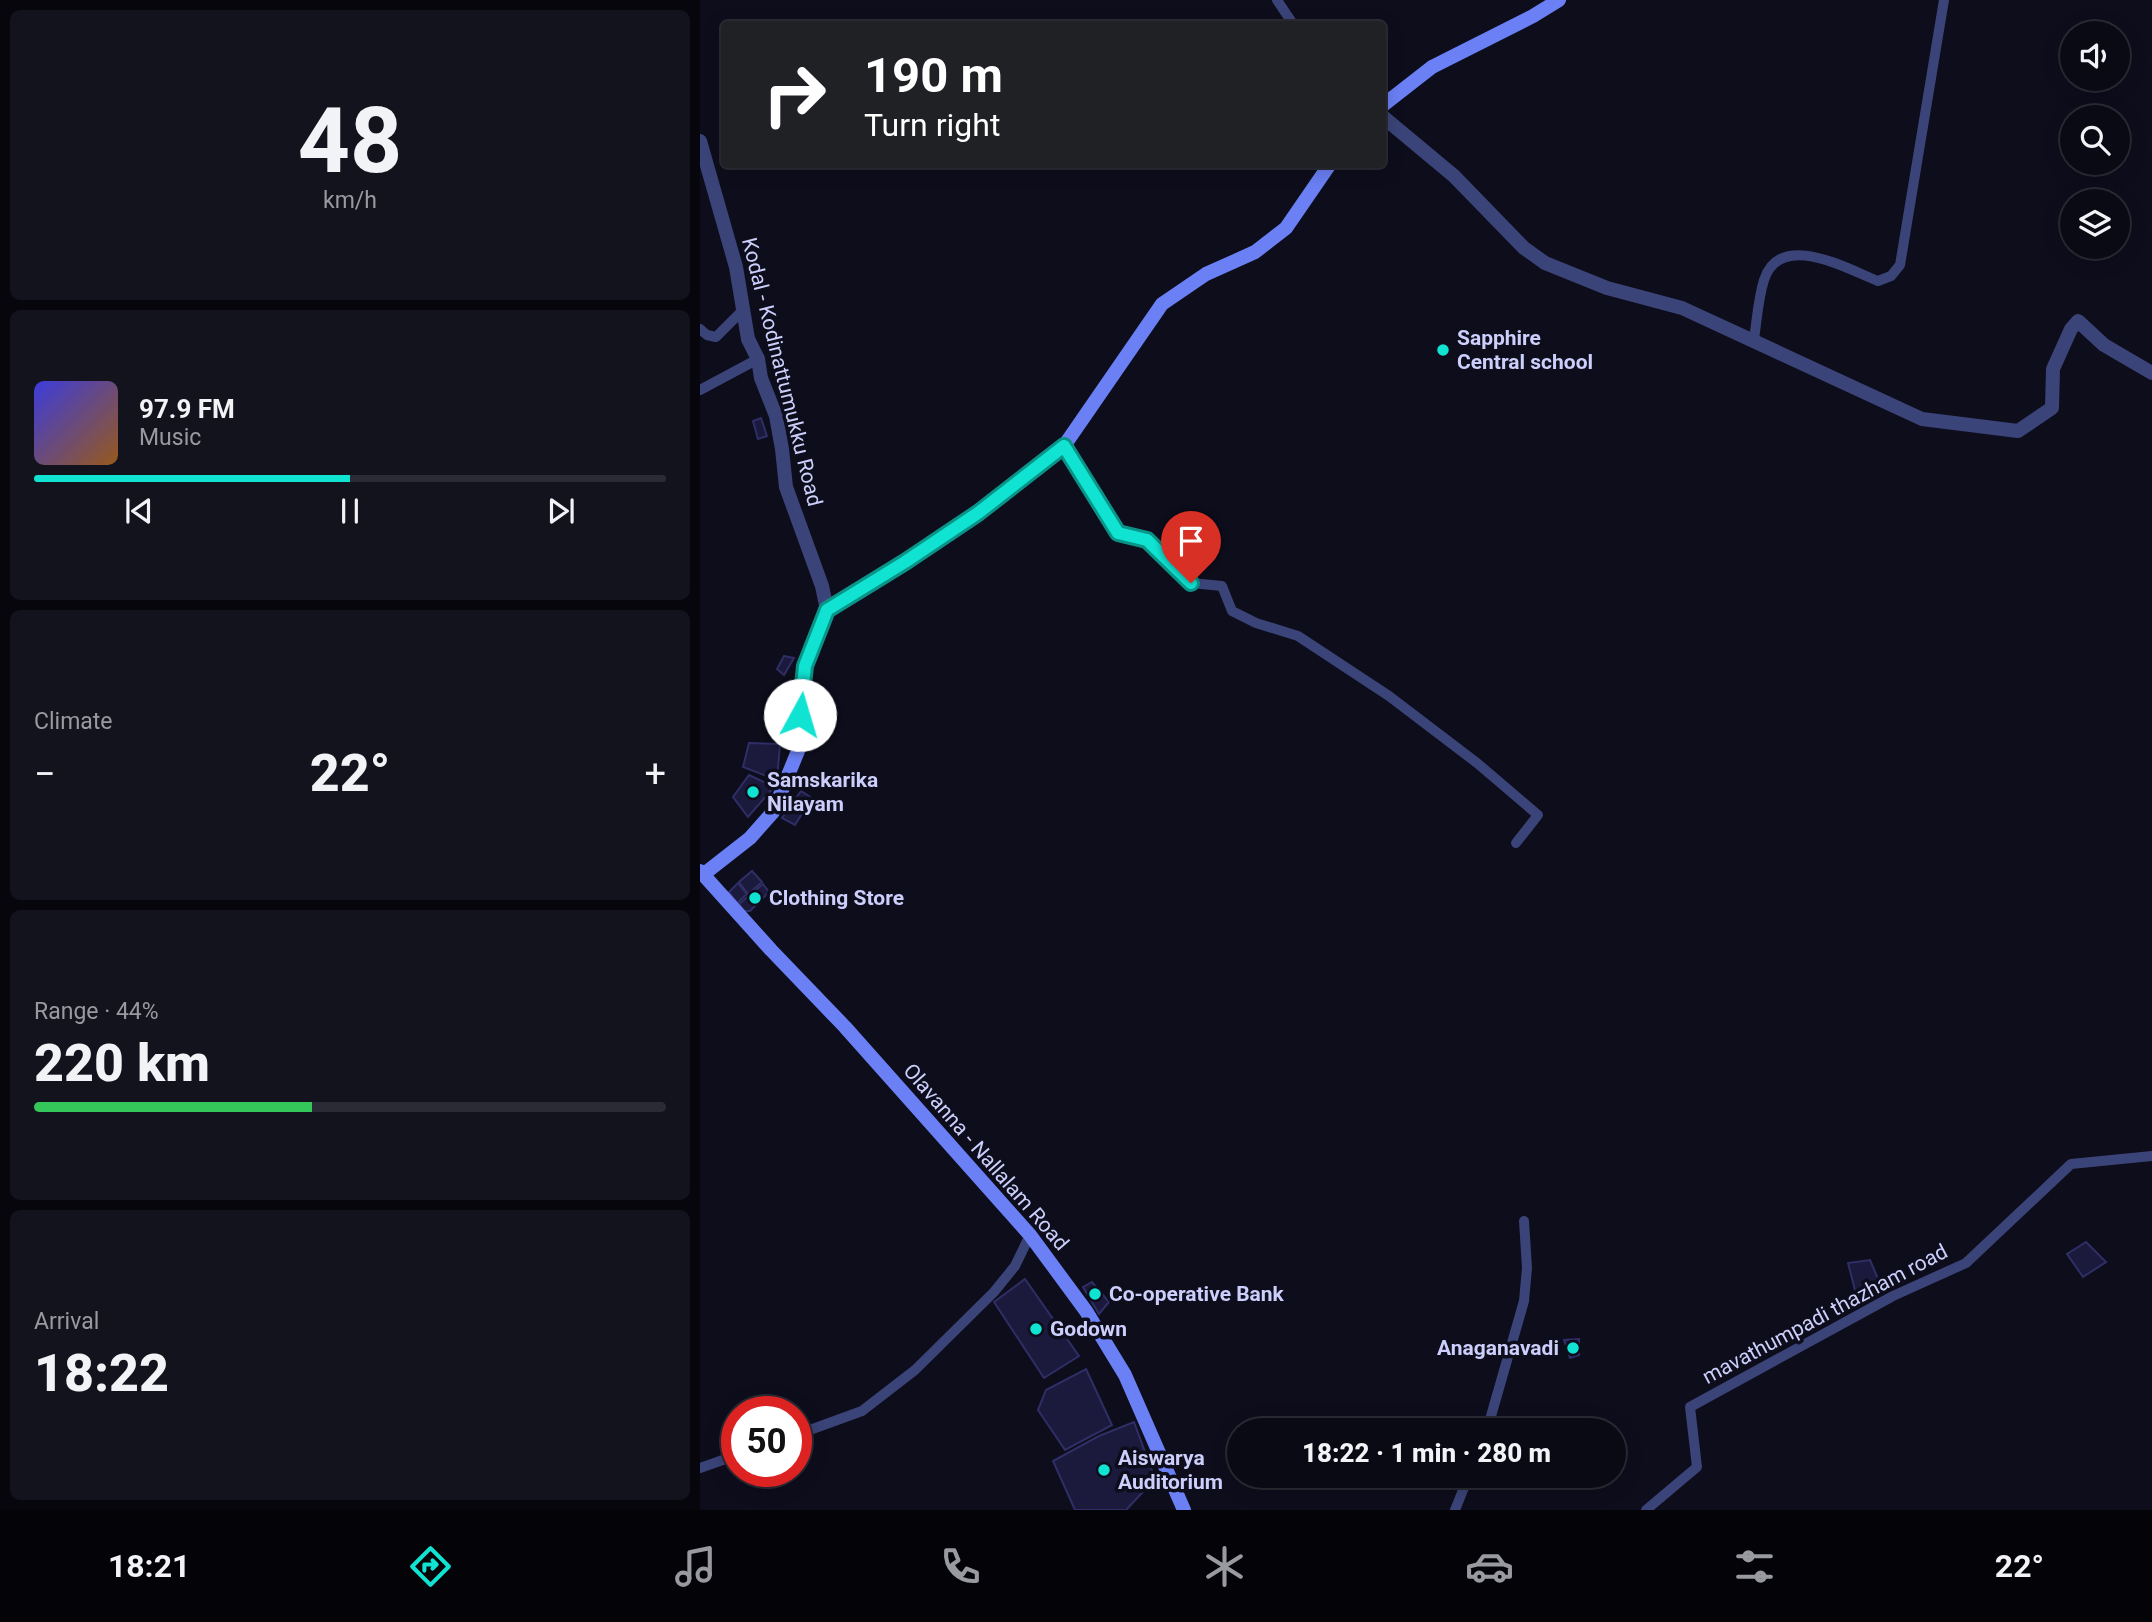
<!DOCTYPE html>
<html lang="en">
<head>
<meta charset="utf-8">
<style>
  body { margin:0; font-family:Roboto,sans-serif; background:#13131e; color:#f1f3f6; height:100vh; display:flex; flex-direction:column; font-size:26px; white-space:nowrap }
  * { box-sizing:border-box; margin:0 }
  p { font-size:23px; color:#999aa0 }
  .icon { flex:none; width:38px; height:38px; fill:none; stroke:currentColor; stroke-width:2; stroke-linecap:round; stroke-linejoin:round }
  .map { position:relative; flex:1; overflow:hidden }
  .side { display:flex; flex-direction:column; gap:10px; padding:10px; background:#06060c; width:700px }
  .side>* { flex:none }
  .hud { position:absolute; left:21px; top:21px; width:665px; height:147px; border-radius:7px; box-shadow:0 4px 18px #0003,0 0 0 2px #2a2b34; background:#202124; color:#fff; overflow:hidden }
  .tools { position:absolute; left:1360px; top:21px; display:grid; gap:14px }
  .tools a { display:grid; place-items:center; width:70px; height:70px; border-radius:50%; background:#0a0a15; box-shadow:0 4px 18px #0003,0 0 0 2px #2a2b34; font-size:35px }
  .speed { position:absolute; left:21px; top:1396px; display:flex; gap:14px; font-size:35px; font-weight:700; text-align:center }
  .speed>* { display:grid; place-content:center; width:91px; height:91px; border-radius:50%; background:#0a0a15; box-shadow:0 4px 18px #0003,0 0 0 2px #2a2b34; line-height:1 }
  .speed .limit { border:10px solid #d22; background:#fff; color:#111 }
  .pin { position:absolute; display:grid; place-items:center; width:60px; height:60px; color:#fff; margin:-72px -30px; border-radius:50% 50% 50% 0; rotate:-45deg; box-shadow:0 0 7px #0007 }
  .pin .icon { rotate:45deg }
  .me { position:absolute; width:77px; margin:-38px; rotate:6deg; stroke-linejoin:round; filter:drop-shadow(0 0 5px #0008) }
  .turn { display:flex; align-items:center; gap:24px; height:147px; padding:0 28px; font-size:32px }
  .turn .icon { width:91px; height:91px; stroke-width:2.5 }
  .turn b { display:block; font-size:49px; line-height:60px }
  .big { font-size:52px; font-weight:800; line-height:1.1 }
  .side .widget { flex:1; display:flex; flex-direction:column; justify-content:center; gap:10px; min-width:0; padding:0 24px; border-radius:10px; background:#13131e }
  .side .dial { align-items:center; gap:0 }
  .dial b { font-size:91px; line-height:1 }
  .song { display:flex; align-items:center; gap:21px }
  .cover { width:84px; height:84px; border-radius:10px; background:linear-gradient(135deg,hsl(240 70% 55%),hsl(30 70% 35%)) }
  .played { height:7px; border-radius:4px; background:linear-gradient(90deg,#10e3d2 50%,#2a2b34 50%) }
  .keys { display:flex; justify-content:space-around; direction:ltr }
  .heat { display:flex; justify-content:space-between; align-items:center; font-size:38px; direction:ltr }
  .charge { height:10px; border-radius:5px; background:linear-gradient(90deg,#34c759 44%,#2a2b34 0) }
  .trip { position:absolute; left:527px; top:1418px; width:399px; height:70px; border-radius:35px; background:#0a0a15; box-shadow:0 4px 18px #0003,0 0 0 2px #2a2b34; font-weight:800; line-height:70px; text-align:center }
  .dock { display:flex; height:112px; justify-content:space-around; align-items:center; background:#040408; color:#999aa0 }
  .dock .icon { width:49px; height:49px }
  .dock .selected { color:#10e3d2 }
  .dock b { font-size:32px; color:#f1f3f6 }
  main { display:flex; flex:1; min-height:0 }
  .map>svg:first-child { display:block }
  .building { fill:#1b1a3c; stroke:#2f2e66; stroke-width:2 }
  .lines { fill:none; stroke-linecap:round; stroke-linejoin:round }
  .minor { stroke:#3b4478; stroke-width:10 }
  .tertiary { stroke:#3b4478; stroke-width:14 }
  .secondary { stroke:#6a80f4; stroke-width:14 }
  .route-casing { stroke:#0a9488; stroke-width:18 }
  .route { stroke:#10e3d2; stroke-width:12 }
  .poi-dot { fill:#10e3d2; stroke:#0d0d1c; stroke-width:2.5 }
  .labels { text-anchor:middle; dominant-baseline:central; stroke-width:7; stroke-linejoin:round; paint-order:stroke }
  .poi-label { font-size:21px; font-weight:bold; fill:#cccffb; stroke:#0d0d1c; text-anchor:start }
  .street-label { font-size:21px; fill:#cccffb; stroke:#0d0d1c }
</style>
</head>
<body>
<main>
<section class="side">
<div class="widget dial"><b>48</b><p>km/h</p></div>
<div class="widget">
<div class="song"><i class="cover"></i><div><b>97.9 FM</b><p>Music</p></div></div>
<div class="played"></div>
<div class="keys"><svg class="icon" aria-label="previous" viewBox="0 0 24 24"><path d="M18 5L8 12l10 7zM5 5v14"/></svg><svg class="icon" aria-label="pause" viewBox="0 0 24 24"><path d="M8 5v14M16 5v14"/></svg><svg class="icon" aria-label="next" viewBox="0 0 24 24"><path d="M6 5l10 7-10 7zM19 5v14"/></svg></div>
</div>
<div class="widget"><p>Climate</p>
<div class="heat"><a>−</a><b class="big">22°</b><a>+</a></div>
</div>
<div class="widget"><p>Range · 44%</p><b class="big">220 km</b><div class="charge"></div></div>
<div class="widget"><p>Arrival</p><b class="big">18:22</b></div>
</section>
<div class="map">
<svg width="1452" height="1510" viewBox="0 0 1452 1510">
  <rect width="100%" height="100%" fill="#0d0d1c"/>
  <!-- building -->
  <g class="building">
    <polygon points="61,418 67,436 58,439 53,421"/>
    <polygon points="84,656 94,658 84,675 77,669"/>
    <polygon points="49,743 80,744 77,780 43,767"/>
    <polygon points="49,775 74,787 48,817 33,797"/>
    <polygon points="101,791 112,798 95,825 82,818"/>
    <polygon points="52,871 62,882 48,894 39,882"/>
    <polygon points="38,883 47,894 37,903 29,892"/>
    <polygon points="63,884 69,892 50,911 44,911 39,904"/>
    <polygon points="1386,1242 1406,1262 1383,1277 1367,1254"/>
    <polygon points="1170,1260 1179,1281 1156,1294 1148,1263"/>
    <polygon points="325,1279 379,1356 344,1378 294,1302"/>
    <polygon points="392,1282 409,1302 399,1314 383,1287"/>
    <polygon points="879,1339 879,1355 870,1358 864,1340"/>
    <polygon points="386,1369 412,1425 365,1450 338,1410 346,1390"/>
    <polygon points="434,1422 455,1479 426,1510 375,1510 353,1461 399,1436"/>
  </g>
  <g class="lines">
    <!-- minor -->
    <g class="minor">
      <polyline points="577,0 593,24"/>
      <polyline points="0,329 7,335 16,337 43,310"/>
      <path d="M 1054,339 C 1057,320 1058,299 1064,280 C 1080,230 1147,269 1178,281 L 1191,276 L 1200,265 L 1244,0"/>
      <polyline points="0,390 58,359"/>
      <polyline points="364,446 417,533 447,540 491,583 522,586 532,611 556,623 598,636 689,696 777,763 838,815 816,843"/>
      <polyline points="787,1430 824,1301 827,1268 824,1221"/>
      <polyline points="96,1435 162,1411 215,1370 294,1292 315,1266 330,1235"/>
      <polyline points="0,1468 37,1455"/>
      <polyline points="755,1510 769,1475"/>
      <polyline points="946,1510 997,1467 990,1407 1193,1296 1266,1263 1371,1164 1452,1156"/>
    </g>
    <!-- tertiary -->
    <g class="tertiary">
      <polyline points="682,116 754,176 824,248 845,263 907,288 982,308 1222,419 1318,431 1352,408 1353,369 1371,329 1378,321 1404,345 1452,373"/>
      <polyline points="0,141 36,267 48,339 58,359 61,378 76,416 82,449 86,487 122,586 127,610"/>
    </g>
    <!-- secondary -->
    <g class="secondary">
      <polyline points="682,106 732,67 833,16 859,0"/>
      <polyline points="0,871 71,950 145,1027 330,1235 386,1311 425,1375 484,1510"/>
      <polyline points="4,874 50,838 73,812 98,751 105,666 127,610 205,562 278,513 364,446 462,304 506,274 555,252 586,228 630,164"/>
    </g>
  </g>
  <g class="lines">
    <!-- route casing -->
    <g class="route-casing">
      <polyline id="route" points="100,715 105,666 127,610 205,562 278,513 364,446 418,533 447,540 491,583"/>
    </g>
    <!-- route -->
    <use href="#route" class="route"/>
  </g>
  <!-- markers -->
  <g class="poi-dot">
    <circle cx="743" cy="350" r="7"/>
    <circle cx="53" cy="792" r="7"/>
    <circle cx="55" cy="898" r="7"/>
    <circle cx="395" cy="1294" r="7"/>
    <circle cx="336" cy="1329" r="7"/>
    <circle cx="873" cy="1348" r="7"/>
    <circle cx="404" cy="1470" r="7"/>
  </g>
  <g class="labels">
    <!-- poi labels -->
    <g class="poi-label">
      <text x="757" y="338">Sapphire<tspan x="757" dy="24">Central school</tspan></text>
      <text x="67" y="780">Samskarika<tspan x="67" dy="24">Nilayam</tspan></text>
      <text x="69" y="898">Clothing Store</text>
      <text x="409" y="1294">Co-operative Bank</text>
      <text x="350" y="1329">Godown</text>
      <text x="859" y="1348" text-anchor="end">Anaganavadi</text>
      <text x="418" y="1458">Aiswarya<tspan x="418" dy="24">Auditorium</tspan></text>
    </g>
    <!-- street labels -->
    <g class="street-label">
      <text transform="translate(82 372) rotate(76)">Kodal - Kodinattumukku Road</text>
      <text transform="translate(286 1157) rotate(49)">Olavanna - Nallalam Road</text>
      <text transform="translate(1125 1314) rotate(-28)">mavathumpadi thazham road</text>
    </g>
  </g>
</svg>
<div class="tools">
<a><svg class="icon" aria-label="sound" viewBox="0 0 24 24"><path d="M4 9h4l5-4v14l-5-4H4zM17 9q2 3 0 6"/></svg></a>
<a><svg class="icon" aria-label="search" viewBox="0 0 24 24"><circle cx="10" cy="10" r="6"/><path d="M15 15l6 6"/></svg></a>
<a><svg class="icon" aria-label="layers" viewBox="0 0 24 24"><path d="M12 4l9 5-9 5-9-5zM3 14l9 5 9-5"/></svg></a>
</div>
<div class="speed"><div class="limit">50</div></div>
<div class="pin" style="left:491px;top:583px;background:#d93025"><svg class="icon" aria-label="arrive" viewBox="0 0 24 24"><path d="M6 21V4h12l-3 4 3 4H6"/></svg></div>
<svg class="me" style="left:100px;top:715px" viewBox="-20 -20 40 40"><circle r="19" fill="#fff"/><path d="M0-13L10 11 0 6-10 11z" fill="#10e3d2"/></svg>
<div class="trip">18:22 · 1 min · 280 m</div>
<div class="hud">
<div class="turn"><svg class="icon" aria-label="right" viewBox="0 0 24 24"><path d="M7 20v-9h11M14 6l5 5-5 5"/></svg><div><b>190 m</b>Turn right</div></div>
</div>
</div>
</main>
<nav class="dock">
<b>18:21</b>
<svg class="icon selected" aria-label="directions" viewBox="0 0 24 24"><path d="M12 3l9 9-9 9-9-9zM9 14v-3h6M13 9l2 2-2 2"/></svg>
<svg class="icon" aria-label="music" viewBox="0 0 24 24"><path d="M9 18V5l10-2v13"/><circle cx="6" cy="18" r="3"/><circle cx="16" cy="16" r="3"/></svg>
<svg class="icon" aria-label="phone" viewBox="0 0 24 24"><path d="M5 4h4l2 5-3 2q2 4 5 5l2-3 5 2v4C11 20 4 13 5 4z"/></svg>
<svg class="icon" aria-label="climate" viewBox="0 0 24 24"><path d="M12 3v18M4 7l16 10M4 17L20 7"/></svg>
<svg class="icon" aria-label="car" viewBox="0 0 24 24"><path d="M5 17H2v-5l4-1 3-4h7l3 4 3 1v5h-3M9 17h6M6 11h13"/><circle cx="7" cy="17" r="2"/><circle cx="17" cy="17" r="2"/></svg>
<svg class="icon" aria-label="filters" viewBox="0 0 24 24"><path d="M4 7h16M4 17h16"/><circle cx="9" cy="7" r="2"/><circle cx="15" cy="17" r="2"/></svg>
<b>22°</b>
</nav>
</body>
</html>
